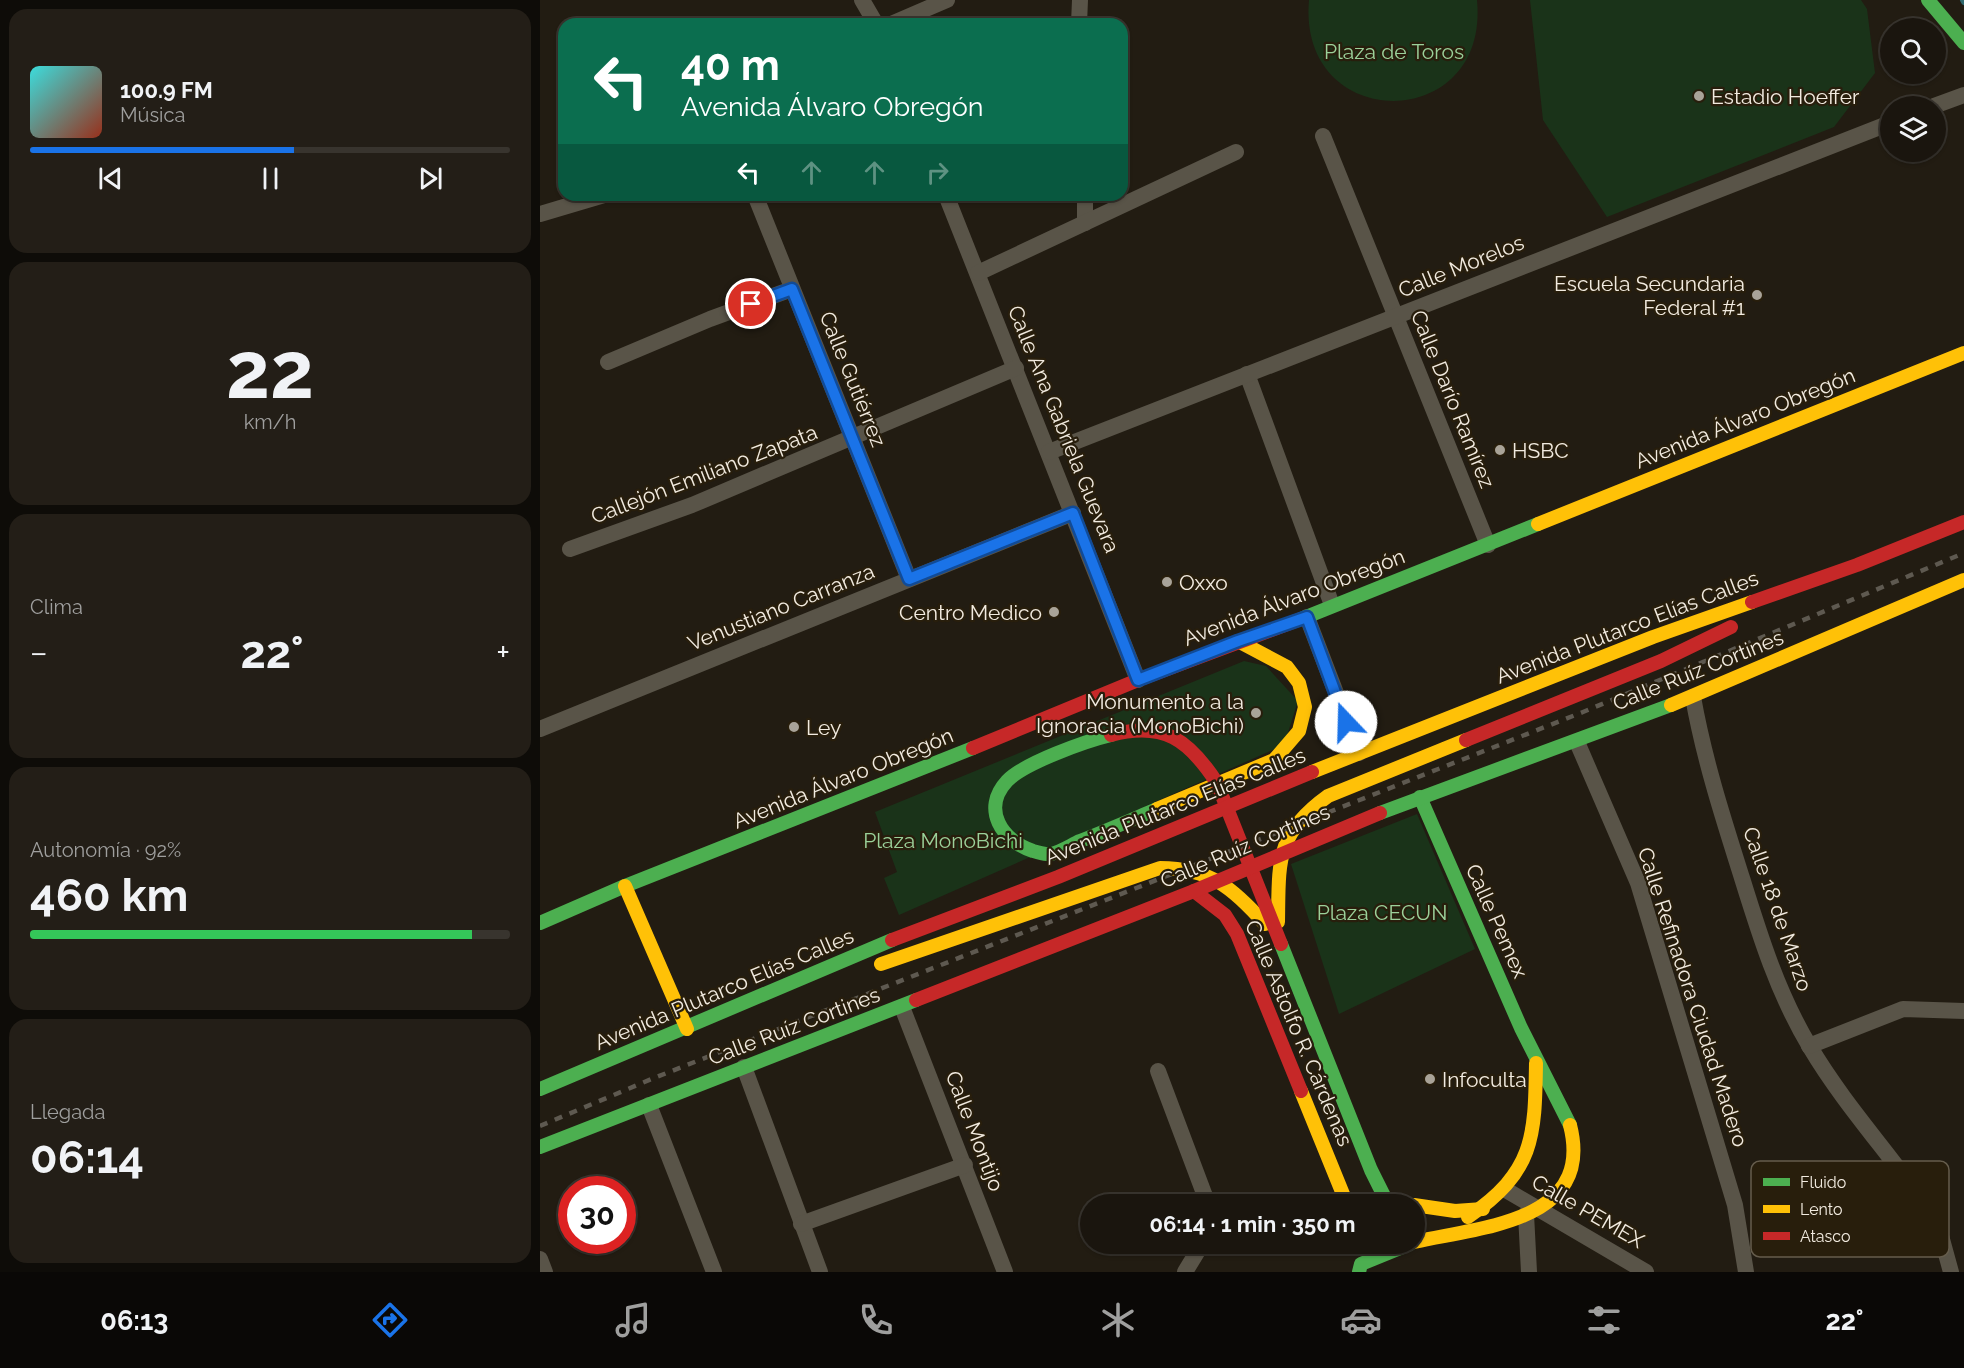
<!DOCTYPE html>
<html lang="es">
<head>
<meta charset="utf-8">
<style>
  body { margin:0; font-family:Raleway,sans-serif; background:#231e17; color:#f1f3f6; height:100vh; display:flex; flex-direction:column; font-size:22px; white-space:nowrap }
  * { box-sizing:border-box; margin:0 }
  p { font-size:20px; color:#9f9f9e }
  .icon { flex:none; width:33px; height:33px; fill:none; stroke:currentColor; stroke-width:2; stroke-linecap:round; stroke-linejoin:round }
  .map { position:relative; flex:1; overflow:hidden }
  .details { display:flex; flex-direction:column; gap:9px; padding:9px; background:#0e0c08; width:540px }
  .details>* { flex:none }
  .guide { position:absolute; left:18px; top:18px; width:570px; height:183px; border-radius:18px; box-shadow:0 2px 4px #0004,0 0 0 2px #38342e; background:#0b6e4f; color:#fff; overflow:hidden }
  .tools { position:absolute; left:1340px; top:18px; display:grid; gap:12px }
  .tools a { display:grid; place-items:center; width:66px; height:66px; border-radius:50%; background:#1a150e; box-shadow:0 2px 4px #0004,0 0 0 2px #38342e; font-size:30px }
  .speed { position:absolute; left:18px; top:1176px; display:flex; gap:12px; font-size:30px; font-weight:700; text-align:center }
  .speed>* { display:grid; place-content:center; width:78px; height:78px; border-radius:50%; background:#1a150e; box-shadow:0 2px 4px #0004,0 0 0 2px #38342e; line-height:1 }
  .speed .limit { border:9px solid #d22; background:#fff; color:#111 }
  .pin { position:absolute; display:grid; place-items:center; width:51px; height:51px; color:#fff; margin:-26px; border:3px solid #fff; border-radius:50%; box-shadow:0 2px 6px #0007 }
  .me { position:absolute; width:66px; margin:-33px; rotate:339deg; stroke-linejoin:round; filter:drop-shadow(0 0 4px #0008) }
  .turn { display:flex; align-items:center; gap:21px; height:126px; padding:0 24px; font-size:27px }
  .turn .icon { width:78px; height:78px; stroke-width:2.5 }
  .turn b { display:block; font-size:42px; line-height:51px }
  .lanes { display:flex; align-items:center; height:57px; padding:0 24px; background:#0003; justify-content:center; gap:30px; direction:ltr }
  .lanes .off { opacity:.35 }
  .big { font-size:45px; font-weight:700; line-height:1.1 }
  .details .widget { flex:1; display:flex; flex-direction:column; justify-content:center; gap:9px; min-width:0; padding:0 21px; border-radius:18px; background:#231e17 }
  .details .dial { align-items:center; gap:0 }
  .dial b { font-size:78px; line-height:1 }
  .song { display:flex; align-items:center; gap:18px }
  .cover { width:72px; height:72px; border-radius:9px; background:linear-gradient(135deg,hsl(180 70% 55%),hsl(10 70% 35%)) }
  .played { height:6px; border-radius:3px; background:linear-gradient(90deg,#1a73e8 55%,#38342e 55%) }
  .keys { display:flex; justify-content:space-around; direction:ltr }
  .heat { display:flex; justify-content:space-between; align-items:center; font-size:33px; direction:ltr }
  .charge { height:9px; border-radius:4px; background:linear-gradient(90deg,#34c759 92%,#38342e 0) }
  .trip { position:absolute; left:540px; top:1194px; width:345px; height:60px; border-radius:30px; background:#1a150e; box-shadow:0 2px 4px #0004,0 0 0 2px #38342e; font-weight:700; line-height:60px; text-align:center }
  .tab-bar { display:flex; height:96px; justify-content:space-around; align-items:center; background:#0a0806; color:#9f9f9e }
  .tab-bar .icon { width:42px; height:42px }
  .tab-bar .selected { color:#1a73e8 }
  .tab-bar b { font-size:27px; color:#f1f3f6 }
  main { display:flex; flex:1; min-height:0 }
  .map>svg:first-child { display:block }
  .green { fill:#1a3319 }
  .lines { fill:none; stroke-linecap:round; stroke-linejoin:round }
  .stream { stroke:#30696e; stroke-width:6 }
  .street { stroke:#595448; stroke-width:16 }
  .fast { stroke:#4caf50; stroke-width:14 }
  .slow { stroke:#ffc107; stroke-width:14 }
  .jam { stroke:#c62828; stroke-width:14 }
  .rail { stroke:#5e5950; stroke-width:4.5; stroke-dasharray:8 8; stroke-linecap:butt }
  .route-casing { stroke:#114b97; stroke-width:15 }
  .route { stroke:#1a73e8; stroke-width:10 }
  .poi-dot { fill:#a9a398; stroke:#281e0c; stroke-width:2 }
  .labels { text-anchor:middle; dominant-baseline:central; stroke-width:4.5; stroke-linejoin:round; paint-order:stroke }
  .park-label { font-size:21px; fill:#9bd19a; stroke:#281e0c }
  .poi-label { font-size:21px; fill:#f2ebe0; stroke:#281e0c; text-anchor:start }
  .street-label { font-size:21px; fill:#f2ebe0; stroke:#281e0c }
  .key { fill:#281e0c; stroke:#655c4c; stroke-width:1.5 }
  .key-label { font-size:16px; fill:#f2ebe0 }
</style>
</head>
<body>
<main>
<section class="details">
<div class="widget">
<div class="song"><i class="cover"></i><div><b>100.9 FM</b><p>Música</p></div></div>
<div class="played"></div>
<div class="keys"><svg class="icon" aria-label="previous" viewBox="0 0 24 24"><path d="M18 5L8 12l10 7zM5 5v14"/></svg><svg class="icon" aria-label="pause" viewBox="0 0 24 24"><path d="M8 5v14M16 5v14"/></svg><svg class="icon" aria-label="next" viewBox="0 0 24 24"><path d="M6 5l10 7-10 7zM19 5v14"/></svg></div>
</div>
<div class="widget dial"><b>22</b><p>km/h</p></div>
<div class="widget"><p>Clima</p>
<div class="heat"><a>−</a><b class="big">22°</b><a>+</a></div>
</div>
<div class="widget"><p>Autonomía · 92%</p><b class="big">460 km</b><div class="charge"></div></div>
<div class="widget"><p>Llegada</p><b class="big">06:14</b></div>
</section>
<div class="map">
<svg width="1424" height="1272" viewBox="0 0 1424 1272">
  <rect width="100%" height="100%" fill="#221c12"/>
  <!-- green -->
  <g class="green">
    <path d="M 769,0 L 937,0 C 950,134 757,135 769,0 Z"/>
    <polygon points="990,0 1321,0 1327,9 1335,73 1294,127 1067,217 1003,120"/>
    <polygon points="704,661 726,666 758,701 744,745 359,915 344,878 357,872 335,812"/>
    <polygon points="877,814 935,949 799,1014 751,864"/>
  </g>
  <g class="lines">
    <!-- stream -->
    <polyline class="stream" points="1423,0 1424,2"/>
    <!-- street -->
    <g class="street">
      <polyline points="322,0 336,24"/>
      <polyline points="351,24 407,0"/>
      <polyline points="539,24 540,0"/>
      <polyline points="1394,106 1424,95"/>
      <polyline points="783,136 948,545"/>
      <polyline points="215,195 369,579"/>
      <polyline points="406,195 598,680"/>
      <polyline points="0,214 64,195"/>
      <polyline points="545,223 545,195"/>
      <polyline points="438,273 696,152"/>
      <polyline points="68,362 170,319 252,289"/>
      <polyline points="707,374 792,605"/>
      <polyline points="509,452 1350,123"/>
      <polyline points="30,549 152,505 476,368"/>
      <polyline points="767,617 819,753"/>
      <path d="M 1153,697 C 1164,759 1183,818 1202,878 C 1220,936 1238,994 1270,1047 C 1305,1106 1352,1156 1391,1213 L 1400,1232 L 1411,1272"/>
      <polyline points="0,729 533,513"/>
      <polyline points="1037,742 1098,883 1195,1205 1206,1272"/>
      <polyline points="362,1007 465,1272"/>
      <polyline points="1269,1046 1363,1009 1424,1011"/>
      <polyline points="204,1067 280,1272"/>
      <polyline points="618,1071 668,1204"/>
      <polyline points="109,1105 174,1272"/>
      <polyline points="966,1190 1106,1272"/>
      <polyline points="986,1214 989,1272"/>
      <polyline points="261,1224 425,1165"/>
      <polyline points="0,1259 5,1272"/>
      <polyline points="645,1272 662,1244"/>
    </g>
    <!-- fast -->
    <g class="fast">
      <polyline points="1388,0 1424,43"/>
      <polyline points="761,619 998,524"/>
      <path d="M 571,735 C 546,741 484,763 467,781 C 441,809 462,841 493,851 C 498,852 506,855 511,854 C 521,852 531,845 540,841 C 566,831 591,820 617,809"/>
      <polyline points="880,797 981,1028 1030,1125"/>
      <polyline points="840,813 1131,705"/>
      <polyline points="0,923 85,886 433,748"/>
      <polyline points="741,944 831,1170 848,1204"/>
      <polyline points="0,1089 352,940"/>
      <polyline points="0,1147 376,1000"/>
      <polyline points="867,1244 868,1244"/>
      <polyline points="819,1272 821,1264 870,1244"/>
    </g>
    <!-- slow -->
    <g class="slow">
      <polyline points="998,524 1424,353"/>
      <polyline points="1131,705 1424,580"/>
      <polyline points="772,772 1113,637 1212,602"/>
      <polyline points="617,809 734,760 759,731 765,707 759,683 747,667 698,641"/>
      <polyline points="85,886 147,1029"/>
      <path d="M 738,922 C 739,862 735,834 788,796 L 926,740"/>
      <path d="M 341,964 L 620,868 C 670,868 693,888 725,924"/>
      <polyline points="761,1091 807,1204"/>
      <polyline points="874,1205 915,1211 943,1209"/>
      <path d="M 928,1217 C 994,1172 995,1138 996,1063"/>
      <path d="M 874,1242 C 939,1227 1055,1223 1030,1125"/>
    </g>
    <!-- jam -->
    <g class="jam">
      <polyline points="1212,602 1317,565 1424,522"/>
      <path d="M 571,735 C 624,721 649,740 677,783 L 741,944"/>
      <polyline points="926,740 1121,661 1191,627"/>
      <polyline points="433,748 598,680 761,619"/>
      <polyline points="654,891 685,915 697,934 761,1091"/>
      <polyline points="352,940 518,877 772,772"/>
      <polyline points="376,1000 654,891 840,813"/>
    </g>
    <!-- rail -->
    <polyline class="rail" points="0,1126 114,1078 1043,712 1424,553"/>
  </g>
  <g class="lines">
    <!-- route casing -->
    <g class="route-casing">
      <polyline id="route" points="211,304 252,289 369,579 533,513 598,680 698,641 767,617 806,722"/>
    </g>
    <!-- route -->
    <use href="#route" class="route"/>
  </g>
  <!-- markers -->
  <g class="poi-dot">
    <circle cx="1159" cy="96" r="6"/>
    <circle cx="1217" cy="295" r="6"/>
    <circle cx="960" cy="450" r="6"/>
    <circle cx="627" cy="582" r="6"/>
    <circle cx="514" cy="612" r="6"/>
    <circle cx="716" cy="713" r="6"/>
    <circle cx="254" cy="727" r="6"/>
    <circle cx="890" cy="1079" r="6"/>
  </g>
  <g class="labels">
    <!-- park labels -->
    <g class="park-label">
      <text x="854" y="51">Plaza de Toros</text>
      <text x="403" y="840">Plaza MonoBichi</text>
      <text x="842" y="912">Plaza CECUN</text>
    </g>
    <!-- poi labels -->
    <g class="poi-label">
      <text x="1171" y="96">Estadio Hoeffer</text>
      <text x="1205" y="283" text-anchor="end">Escuela Secundaria<tspan x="1205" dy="24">Federal #1</tspan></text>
      <text x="972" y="450">HSBC</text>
      <text x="639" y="582">Oxxo</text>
      <text x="502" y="612" text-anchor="end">Centro Medico</text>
      <text x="704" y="701" text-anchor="end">Monumento a la<tspan x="704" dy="24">Ignoracia (MonoBichi)</tspan></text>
      <text x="266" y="727">Ley</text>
      <text x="902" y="1079">Infoculta</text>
    </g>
    <!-- street labels -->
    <g class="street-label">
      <text transform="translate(921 266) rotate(-22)">Calle Morelos</text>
      <text transform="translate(313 379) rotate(68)">Calle Gutiérrez</text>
      <text transform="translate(913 399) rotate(68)">Calle Darío Ramírez</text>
      <text transform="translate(1205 418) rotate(-22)">Avenida Álvaro Obregón</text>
      <text transform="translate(524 429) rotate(68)">Calle Ana Gabriela Guevara</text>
      <text transform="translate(164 474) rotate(-21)">Callejón Emiliano Zapata</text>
      <text transform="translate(754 597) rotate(-21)">Avenida Álvaro Obregón</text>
      <text transform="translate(241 607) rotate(-22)">Venustiano Carranza</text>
      <text transform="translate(1087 627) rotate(-21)">Avenida Plutarco Elías Calles</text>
      <text transform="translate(1158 670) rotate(-22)">Calle Ruíz Cortines</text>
      <text transform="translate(303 778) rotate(-22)">Avenida Álvaro Obregón</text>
      <text transform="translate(635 806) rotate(-22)">Avenida Plutarco Elías Calles</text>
      <text transform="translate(705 846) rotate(-23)">Calle Ruíz Cortines</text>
      <text transform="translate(1238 909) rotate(71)">Calle 18 de Marzo</text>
      <text transform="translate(957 921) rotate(66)">Calle Pemex</text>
      <text transform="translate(184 989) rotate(-23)">Avenida Plutarco Elías Calles</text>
      <text transform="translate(1153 997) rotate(72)">Calle Refinadora Ciudad Madero</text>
      <text transform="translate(254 1026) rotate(-21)">Calle Ruíz Cortines</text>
      <text transform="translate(759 1033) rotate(67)">Calle Astolfo R. Cárdenas</text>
      <text transform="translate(435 1131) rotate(69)">Calle Montijo</text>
      <text transform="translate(1048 1211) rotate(30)">Calle PEMEX</text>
    </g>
  </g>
  <!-- legend -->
  <rect x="1211" y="1161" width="198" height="96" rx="9" class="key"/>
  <rect x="1223" y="1178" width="27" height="8" fill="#4caf50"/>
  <rect x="1223" y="1205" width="27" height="8" fill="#ffc107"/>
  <rect x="1223" y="1232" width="27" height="8" fill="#c62828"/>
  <g class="key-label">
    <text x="1260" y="1188">Fluido</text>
    <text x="1260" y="1215">Lento</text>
    <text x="1260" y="1242">Atasco</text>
  </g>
</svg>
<div class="tools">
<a><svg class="icon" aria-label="search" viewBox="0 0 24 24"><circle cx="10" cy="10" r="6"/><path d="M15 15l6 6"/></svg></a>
<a><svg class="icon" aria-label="layers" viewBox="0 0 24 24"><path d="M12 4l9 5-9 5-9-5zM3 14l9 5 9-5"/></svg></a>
</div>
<div class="speed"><div class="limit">30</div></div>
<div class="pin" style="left:211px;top:304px;background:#d93025"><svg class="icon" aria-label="arrive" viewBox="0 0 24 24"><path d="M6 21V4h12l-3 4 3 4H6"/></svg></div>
<svg class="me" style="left:806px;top:722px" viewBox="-20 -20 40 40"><circle r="19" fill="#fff"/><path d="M0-13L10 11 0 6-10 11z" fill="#1a73e8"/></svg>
<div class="trip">06:14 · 1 min · 350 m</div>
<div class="guide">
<div class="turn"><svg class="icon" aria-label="left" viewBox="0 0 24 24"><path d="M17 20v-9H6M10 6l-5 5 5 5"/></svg><div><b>40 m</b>Avenida Álvaro Obregón</div></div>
<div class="lanes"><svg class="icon" aria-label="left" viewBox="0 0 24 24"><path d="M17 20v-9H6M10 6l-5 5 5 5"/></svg><svg class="icon off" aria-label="ahead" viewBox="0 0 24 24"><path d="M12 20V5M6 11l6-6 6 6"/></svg><svg class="icon off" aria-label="ahead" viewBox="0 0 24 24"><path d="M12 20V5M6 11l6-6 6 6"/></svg><svg class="icon off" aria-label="right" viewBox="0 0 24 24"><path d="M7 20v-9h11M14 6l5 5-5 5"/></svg></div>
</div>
</div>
</main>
<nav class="tab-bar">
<b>06:13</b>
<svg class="icon selected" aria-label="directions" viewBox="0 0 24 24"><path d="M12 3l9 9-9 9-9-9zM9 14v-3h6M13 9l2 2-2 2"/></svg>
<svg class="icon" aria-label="music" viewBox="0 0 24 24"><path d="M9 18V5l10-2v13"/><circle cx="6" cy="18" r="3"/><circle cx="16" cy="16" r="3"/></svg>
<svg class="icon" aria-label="phone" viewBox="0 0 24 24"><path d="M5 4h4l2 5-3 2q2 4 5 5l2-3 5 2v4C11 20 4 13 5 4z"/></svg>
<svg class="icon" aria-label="climate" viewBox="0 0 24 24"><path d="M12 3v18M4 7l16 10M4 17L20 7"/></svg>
<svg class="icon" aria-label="car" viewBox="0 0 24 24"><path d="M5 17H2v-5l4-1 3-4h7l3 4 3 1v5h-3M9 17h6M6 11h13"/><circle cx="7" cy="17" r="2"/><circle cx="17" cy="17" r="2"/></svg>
<svg class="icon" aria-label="filters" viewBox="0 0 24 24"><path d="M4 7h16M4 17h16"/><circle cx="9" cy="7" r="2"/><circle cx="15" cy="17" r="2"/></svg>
<b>22°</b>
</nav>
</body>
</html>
